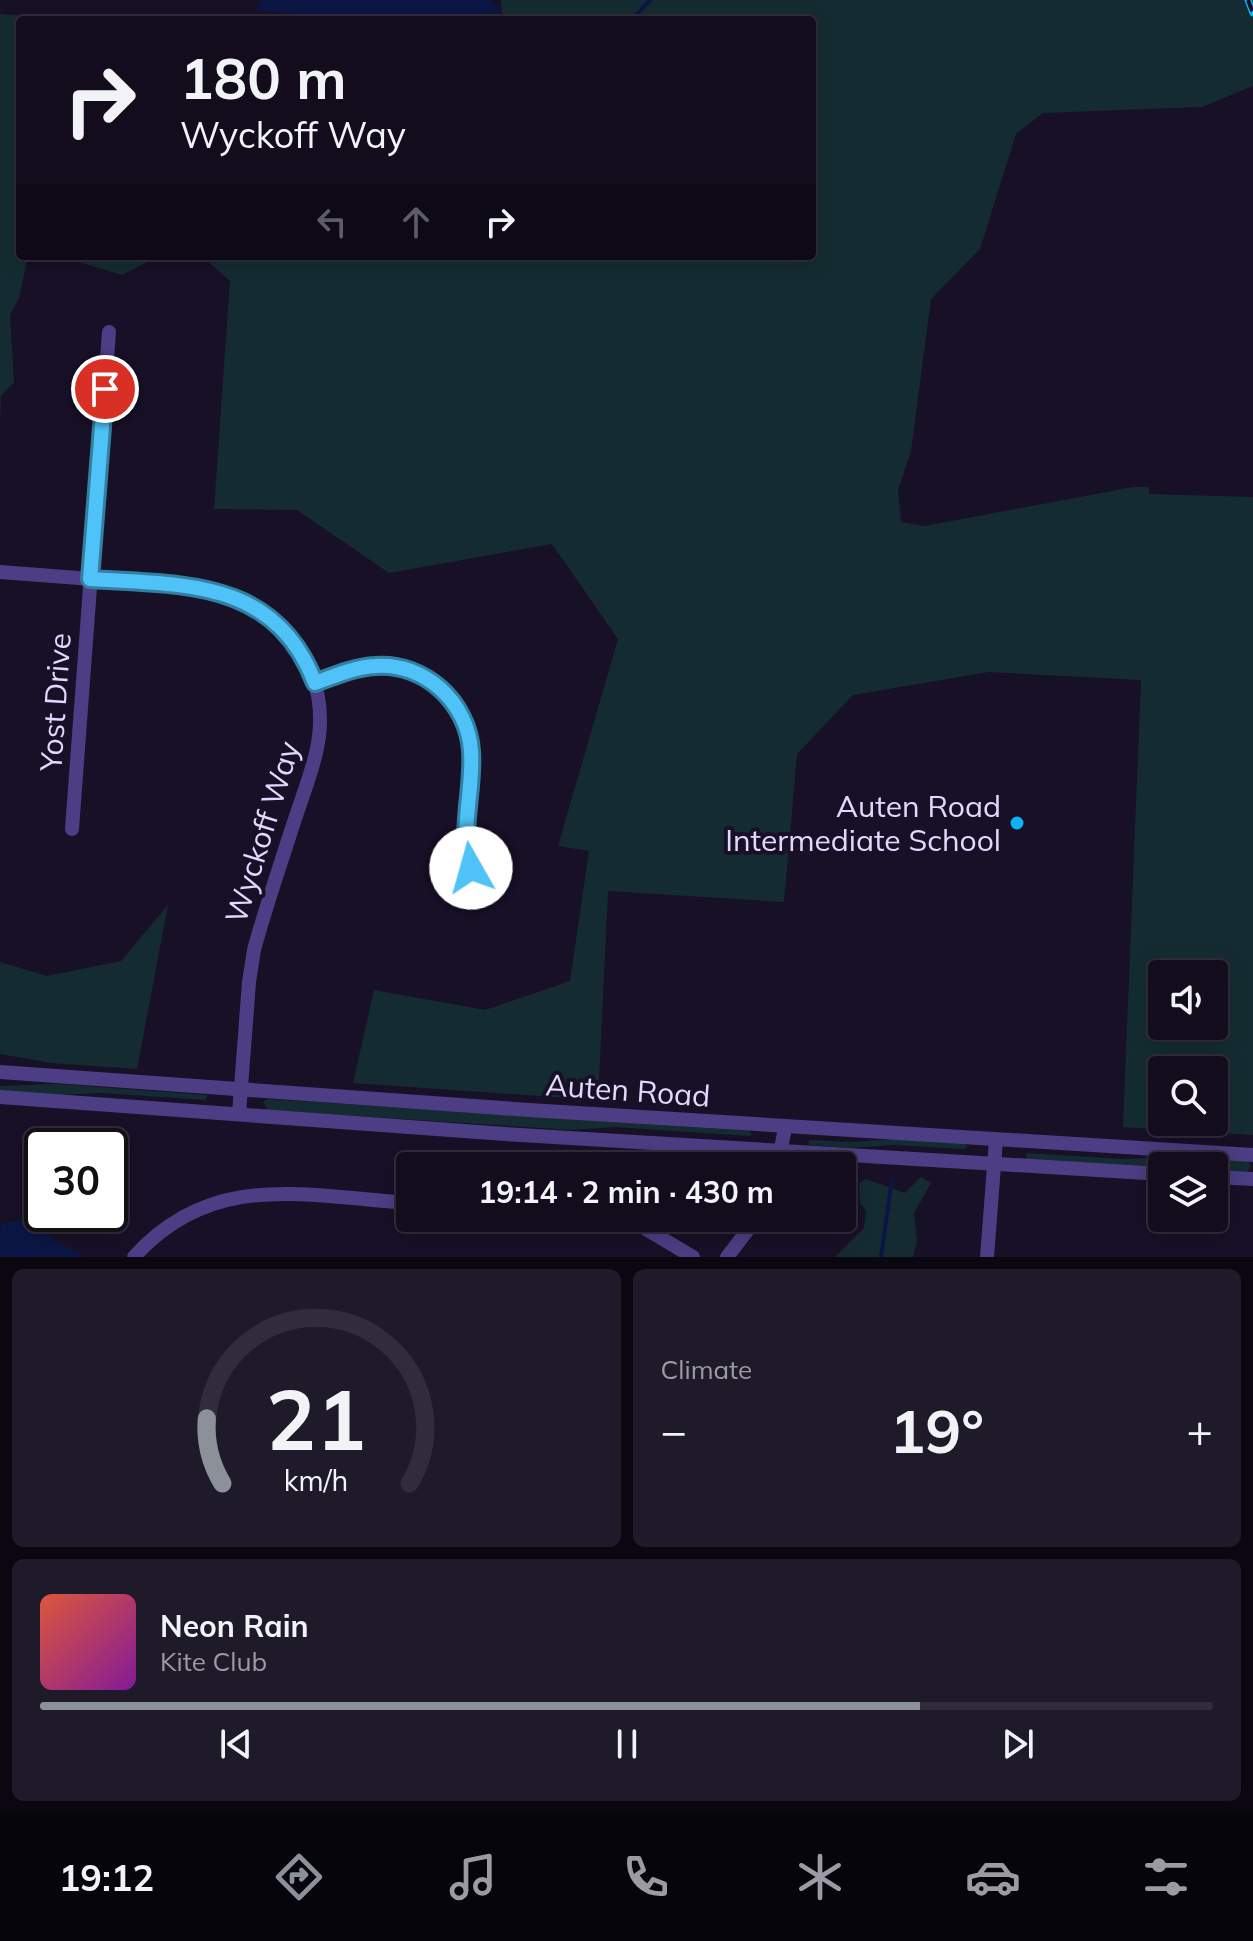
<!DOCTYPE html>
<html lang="en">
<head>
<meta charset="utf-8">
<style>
  body { margin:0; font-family:Mulish,sans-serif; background:#1f1a2a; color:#f1f3f6; height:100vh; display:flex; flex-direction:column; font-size:30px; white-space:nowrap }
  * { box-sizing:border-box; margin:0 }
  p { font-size:26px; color:#9c9ba4 }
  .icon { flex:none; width:44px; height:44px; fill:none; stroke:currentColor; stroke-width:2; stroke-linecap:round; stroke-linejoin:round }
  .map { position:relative; height:1257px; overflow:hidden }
  .drawer { display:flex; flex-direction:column; gap:12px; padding:12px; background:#0a0710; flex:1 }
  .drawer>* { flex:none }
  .hud { position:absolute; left:16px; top:16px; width:800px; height:244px; border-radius:8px; box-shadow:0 4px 20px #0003,0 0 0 2px #312c3b; background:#120c1d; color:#f1f3f6; overflow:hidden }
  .tools { position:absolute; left:1148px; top:960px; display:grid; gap:16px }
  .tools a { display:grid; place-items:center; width:80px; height:80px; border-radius:8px; background:#120c1d; box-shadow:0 4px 20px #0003,0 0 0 2px #312c3b; font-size:40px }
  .speed { position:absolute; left:24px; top:1128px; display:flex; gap:16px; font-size:40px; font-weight:700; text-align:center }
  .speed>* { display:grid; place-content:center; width:104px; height:104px; border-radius:50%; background:#120c1d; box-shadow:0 4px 20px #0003,0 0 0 2px #312c3b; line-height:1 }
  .speed .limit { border:4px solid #111; border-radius:12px; background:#fff; color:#111 }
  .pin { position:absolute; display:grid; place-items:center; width:68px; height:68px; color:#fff; margin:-34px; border:4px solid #fff; border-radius:50%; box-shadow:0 2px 8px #0007 }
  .me { position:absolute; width:88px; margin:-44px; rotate:353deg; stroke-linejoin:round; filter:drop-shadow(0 0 6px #0008) }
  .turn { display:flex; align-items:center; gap:28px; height:168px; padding:0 32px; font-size:36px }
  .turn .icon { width:104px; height:104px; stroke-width:2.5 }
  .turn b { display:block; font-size:56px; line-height:68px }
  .lanes { display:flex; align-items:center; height:76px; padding:0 32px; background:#0003; justify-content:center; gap:40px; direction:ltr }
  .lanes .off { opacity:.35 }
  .big { font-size:60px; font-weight:700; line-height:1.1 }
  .drawer .card { flex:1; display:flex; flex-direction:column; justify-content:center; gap:12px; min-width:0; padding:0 28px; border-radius:12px; background:#1f1a2a }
  .drawer .dial { align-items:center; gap:0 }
  .dial svg { height:208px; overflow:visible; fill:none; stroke:#312c3b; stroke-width:7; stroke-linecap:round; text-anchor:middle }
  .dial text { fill:#f1f3f6; stroke:none }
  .song { display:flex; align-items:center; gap:24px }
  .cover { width:96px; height:96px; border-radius:12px; background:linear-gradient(135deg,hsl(10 70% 55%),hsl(290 70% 35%)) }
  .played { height:8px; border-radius:4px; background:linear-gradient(90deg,#8c9099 75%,#312c3b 75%) }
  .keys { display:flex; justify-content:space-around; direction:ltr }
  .heat { display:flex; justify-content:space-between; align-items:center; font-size:44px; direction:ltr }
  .drawer .tiles { flex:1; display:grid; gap:12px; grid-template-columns:1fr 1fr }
  .card:last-child { grid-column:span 2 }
  .trip { position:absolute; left:396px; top:1152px; width:460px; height:80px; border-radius:8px; background:#120c1d; box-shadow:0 4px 20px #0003,0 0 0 2px #312c3b; font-weight:700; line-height:80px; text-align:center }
  .menu { display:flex; height:128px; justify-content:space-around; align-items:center; background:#07050c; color:#9c9ba4 }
  .menu .icon { width:56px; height:56px }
  .menu .current { color:#8c9099 }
  .menu b { font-size:36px; color:#f1f3f6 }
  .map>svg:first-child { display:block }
  .green { fill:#142c31; fill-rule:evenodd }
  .water { fill:#0c1644 }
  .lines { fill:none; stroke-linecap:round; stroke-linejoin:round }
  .stream { stroke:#0c1644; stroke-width:4 }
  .minor { stroke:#4d3d84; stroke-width:14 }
  .rail-casing { stroke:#0bb3f7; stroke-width:7 }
  .rail { stroke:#181027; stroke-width:4; stroke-dasharray:12; stroke-linecap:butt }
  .route-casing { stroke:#337fa1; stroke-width:20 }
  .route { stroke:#4fc3f7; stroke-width:14 }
  .poi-dot { fill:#0bb3f7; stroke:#181027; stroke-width:3 }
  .labels { text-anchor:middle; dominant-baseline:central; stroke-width:8; stroke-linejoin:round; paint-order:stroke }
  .street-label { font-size:30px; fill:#e3d8fe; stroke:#181027 }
  .poi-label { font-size:30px; fill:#e3d8fe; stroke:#181027; text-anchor:end }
</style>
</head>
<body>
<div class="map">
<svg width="1253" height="1257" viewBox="0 0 1253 1257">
  <rect width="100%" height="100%" fill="#181027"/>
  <!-- green -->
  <g class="green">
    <path d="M 501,0 L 1253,0 L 1253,86 L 1202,107 L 1043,113 L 1016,134 L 980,249 L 931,299 L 911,451 L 898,490 L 901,522 L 925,526 L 1133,487 L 1149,487 L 1149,494 L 1253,497 L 1253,1135 L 1123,1127 L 1141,680 L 989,672 L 853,695 L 797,754 L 784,902 L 608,891 L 598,1100 L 353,1083 L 374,990 L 485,1010 L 570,981 L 589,851 L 558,846 L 618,639 L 552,544 L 389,573 L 297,510 L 214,509 L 230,281 L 202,256 L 812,256 L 812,20 L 502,20 ZM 1162,974 L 1214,974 L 1214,1026 L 1162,1026 ZM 1162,1070 L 1214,1070 L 1214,1122 L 1162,1122 Z"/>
    <polygon points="0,14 101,20 20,20 20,256 28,256 19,298 10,315 14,382 1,396 0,425"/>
    <polygon points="59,256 159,256 122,275"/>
    <polygon points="168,905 137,1069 51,1063 0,1054 0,962 47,976 121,961"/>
    <polygon points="58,1084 206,1095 207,1097 205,1100 102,1093 56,1095 0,1091 0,1086"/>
    <polygon points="268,1099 750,1131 752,1134 750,1136 614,1127 572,1130 268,1110 263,1102"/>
    <polygon points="892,1139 965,1144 967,1147 964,1149 893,1145 850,1148 810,1145 808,1143 810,1140 855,1142"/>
    <polygon points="1027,1153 1123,1159 1170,1157 1248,1161 1251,1167 1247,1172 1214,1170 1214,1166 1162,1167 1026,1159"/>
    <polygon points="921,1177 931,1183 914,1213 917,1241 913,1257 835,1257 864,1228 866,1211 860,1203 859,1183 866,1179 905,1193"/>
  </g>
  <!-- water -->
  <g class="water">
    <polygon points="262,0 490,0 500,8 500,20 362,20 254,10"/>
    <polygon points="43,1214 51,1238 85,1257 0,1257 1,1224"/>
  </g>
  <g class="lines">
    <!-- stream -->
    <g class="stream">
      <polyline points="632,20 650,0"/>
      <polyline points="881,1257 892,1179"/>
    </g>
    <!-- minor -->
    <g class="minor">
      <path d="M 0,572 L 209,588 C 284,609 335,672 316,753 C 310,778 300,803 292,828 C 279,869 265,909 254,950 L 249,982 L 239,1114"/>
      <path d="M 315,683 C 353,669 389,657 427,678 C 494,716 463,786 465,846 C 466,860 474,873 482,884"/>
      <polyline points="72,829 109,332"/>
      <polyline points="0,1072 529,1110 1253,1155"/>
      <polyline points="0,1097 505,1134 1162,1174"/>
      <polyline points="778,1166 785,1127"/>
      <polyline points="1214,1177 1253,1179"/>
      <polyline points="607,1218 641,1226 693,1257"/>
      <path d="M 134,1257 C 212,1170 306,1196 410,1203"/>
      <polyline points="727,1257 757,1218"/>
      <polyline points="987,1257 996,1140"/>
    </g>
    <!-- rail casing -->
    <g class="rail-casing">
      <polyline id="rail" points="1248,0 1253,13"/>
    </g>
    <!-- rail -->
    <use href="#rail" class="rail"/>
  </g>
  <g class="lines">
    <!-- route casing -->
    <g class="route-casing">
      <path id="route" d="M 105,389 L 90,579 C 185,585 275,579 315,683 C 334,676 355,667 375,666 C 425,662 468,703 471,751 C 474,790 459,830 471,868"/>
    </g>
    <!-- route -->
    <use href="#route" class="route"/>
  </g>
  <!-- markers -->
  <circle class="poi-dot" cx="1017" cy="823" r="8"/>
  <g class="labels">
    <!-- street labels -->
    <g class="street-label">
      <text transform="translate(55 702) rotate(-86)">Yost Drive</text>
      <text transform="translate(262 832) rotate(-73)">Wyckoff Way</text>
      <text transform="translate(628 1090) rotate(4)">Auten Road</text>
    </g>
    <!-- poi labels -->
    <g class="poi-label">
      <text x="1001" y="806">Auten Road<tspan x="1001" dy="34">Intermediate School</tspan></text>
    </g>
  </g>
</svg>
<div class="tools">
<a><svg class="icon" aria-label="sound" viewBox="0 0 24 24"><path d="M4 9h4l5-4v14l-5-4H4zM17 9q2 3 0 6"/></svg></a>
<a><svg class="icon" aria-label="search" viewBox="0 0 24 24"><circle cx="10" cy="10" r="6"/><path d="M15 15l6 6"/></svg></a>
<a><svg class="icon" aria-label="layers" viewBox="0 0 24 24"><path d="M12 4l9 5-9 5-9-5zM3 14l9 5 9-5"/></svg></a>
</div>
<div class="speed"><div class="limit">30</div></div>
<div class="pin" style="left:105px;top:389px;background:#d93025"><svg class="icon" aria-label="arrive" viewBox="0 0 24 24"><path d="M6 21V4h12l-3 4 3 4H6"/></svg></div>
<svg class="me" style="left:471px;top:868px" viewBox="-20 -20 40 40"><circle r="19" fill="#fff"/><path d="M0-13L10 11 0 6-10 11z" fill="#4fc3f7"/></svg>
<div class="trip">19:14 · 2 min · 430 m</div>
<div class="hud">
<div class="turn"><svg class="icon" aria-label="right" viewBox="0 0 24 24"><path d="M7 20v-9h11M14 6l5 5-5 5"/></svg><div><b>180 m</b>Wyckoff Way</div></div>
<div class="lanes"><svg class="icon off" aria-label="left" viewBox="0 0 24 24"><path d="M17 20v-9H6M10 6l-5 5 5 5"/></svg><svg class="icon off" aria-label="ahead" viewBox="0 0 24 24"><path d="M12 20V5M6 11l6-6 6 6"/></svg><svg class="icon" aria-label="right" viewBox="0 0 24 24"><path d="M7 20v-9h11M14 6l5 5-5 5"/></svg></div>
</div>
</div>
<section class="drawer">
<div class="tiles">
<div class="card dial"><svg viewBox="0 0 100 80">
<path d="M14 69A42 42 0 1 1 86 69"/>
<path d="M14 69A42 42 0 0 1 8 44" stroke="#8c9099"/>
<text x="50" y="56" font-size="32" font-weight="700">21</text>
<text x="50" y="72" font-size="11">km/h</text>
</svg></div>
<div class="card"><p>Climate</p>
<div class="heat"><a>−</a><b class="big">19°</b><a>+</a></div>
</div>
<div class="card">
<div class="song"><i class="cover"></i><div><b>Neon Rain</b><p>Kite Club</p></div></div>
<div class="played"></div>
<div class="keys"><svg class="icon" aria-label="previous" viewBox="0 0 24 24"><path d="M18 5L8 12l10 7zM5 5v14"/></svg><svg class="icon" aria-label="pause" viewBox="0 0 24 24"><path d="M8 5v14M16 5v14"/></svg><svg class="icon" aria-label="next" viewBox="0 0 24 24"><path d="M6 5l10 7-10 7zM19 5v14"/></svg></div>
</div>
</div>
</section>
<nav class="menu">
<b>19:12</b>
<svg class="icon current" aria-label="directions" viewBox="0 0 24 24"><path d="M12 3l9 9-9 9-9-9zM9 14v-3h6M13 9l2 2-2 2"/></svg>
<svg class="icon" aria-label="music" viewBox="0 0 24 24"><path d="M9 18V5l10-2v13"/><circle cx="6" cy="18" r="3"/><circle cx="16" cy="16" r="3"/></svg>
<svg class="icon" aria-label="phone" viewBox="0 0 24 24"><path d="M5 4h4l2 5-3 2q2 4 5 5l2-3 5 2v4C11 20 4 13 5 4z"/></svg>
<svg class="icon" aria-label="climate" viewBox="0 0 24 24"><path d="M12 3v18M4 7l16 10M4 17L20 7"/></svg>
<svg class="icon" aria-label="car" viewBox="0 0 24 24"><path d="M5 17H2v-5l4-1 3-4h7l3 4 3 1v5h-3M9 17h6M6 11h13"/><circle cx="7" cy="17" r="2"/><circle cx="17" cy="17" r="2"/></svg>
<svg class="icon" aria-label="filters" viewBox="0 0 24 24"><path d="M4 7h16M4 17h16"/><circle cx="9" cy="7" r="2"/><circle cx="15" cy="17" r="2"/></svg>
</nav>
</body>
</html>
